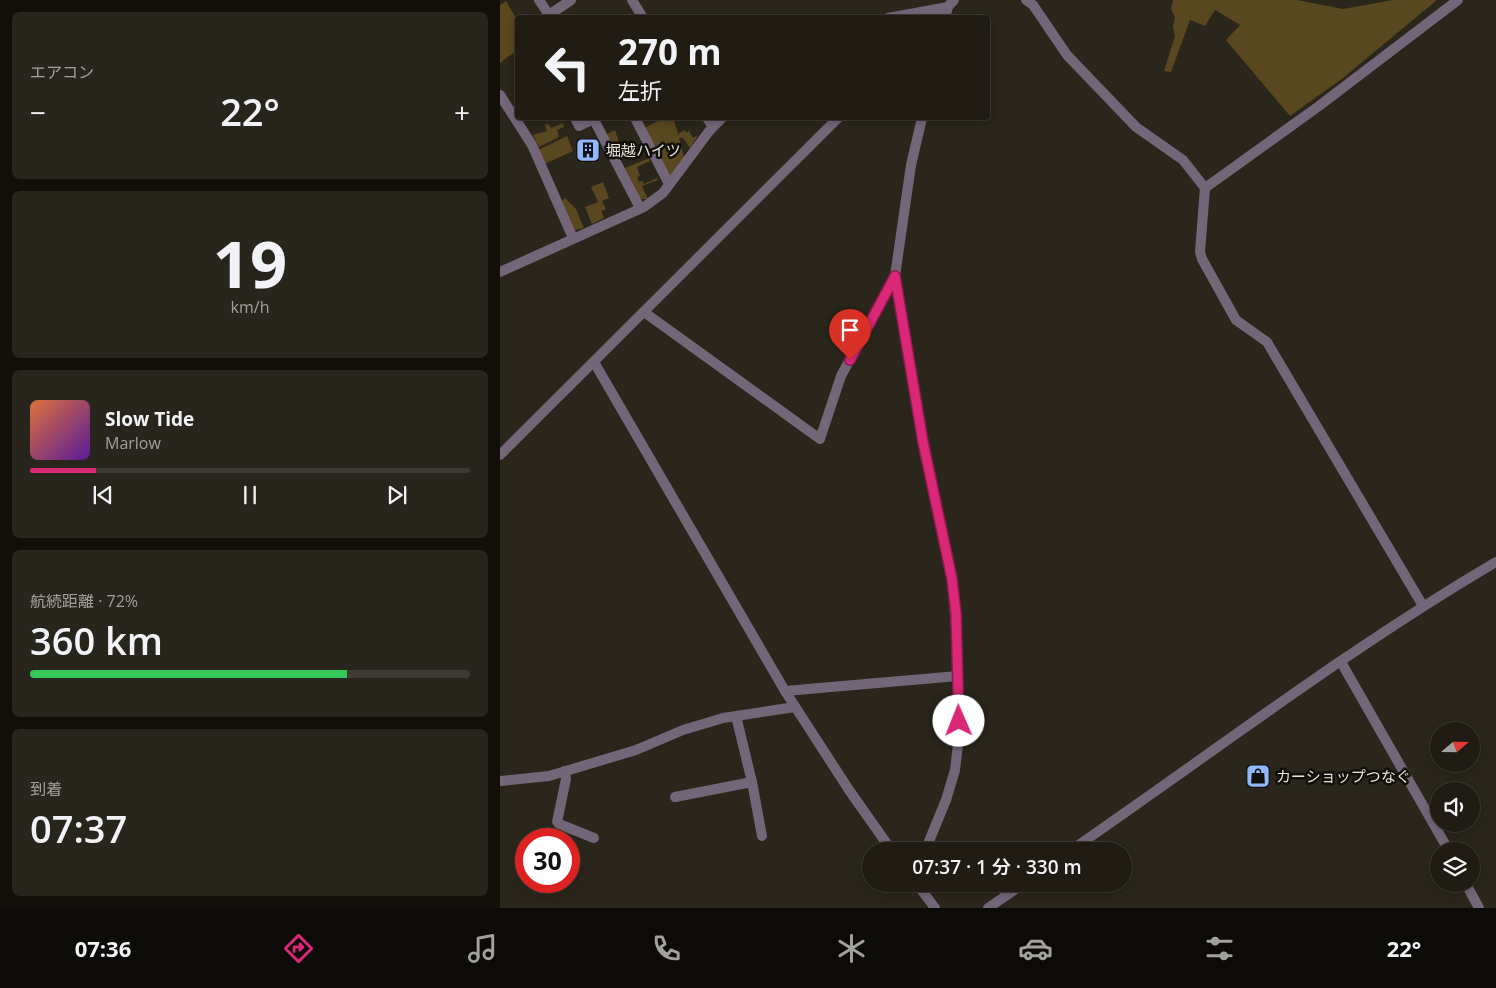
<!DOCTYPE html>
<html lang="ja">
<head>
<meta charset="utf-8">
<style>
  body { margin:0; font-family:"Open Sans","Noto Sans JP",sans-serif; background:#28251d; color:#f1f3f6; height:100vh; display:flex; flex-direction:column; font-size:19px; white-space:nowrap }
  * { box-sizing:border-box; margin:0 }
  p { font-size:16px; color:#a2a1a0 }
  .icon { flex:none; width:28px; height:28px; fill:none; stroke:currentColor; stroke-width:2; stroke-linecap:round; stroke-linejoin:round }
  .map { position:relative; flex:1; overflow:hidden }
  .panel { display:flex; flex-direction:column; gap:12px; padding:12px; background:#120f0b; width:500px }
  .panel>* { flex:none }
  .hud { position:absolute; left:15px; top:15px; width:475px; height:105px; border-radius:5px; box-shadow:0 2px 8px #0003,0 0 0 1px #3d3a34; background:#201c14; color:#f1f3f6; overflow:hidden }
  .needle { width:32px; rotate:70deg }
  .buttons { position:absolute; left:930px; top:722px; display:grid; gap:10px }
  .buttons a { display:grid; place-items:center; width:50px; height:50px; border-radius:50%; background:#201c14; box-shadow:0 2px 8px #0003,0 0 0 1px #3d3a34; font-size:25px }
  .speed { position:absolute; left:15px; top:828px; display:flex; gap:10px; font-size:25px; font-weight:700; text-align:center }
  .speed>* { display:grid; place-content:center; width:65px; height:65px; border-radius:50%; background:#201c14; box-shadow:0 2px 8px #0003,0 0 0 1px #3d3a34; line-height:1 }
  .speed .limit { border:8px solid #d22; background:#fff; color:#111 }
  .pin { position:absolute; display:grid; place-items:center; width:42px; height:42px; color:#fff; margin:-51px -21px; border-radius:50% 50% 50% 0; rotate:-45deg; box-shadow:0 0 5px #0007 }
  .pin .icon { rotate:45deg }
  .me { position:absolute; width:55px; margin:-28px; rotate:359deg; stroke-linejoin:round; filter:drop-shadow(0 0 4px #0008) }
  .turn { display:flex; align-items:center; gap:18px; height:105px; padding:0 20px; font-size:22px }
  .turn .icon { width:65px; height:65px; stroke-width:2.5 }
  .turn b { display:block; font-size:35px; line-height:42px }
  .big { font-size:38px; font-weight:600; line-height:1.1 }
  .panel .tile { flex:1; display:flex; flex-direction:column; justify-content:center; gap:8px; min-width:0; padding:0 18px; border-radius:8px; background:#28251d }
  .panel .dial { align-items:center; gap:0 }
  .dial b { font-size:65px; line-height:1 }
  .song { display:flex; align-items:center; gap:15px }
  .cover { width:60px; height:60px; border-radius:8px; background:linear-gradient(135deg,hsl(20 70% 55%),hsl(270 70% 35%)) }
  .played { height:5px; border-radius:2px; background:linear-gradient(90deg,#db2777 15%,#3d3a34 15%) }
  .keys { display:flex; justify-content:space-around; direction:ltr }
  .heat { display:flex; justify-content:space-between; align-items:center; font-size:28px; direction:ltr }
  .charge { height:8px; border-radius:4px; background:linear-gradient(90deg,#34c759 72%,#3d3a34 0) }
  .trip { position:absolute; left:362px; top:842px; width:270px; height:50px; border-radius:25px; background:#201c14; box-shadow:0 2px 8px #0003,0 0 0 1px #3d3a34; font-weight:600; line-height:50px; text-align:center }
  .tabs { display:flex; height:80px; justify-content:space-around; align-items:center; background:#0d0b08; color:#a2a1a0 }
  .tabs .icon { width:35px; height:35px }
  .tabs .active { color:#db2777 }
  .tabs b { font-size:22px; color:#f1f3f6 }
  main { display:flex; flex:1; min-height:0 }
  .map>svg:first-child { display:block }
  .green { fill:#58471f }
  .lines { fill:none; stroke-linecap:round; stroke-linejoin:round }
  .minor { stroke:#736679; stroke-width:10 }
  .tertiary { stroke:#736679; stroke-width:10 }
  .route-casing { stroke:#8e194d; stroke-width:12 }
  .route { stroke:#db2777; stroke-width:9 }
  .labels { text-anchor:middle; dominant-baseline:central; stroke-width:5; stroke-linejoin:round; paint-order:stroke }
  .poi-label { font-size:15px; fill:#e7e4dd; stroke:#110f0a; text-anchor:start }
</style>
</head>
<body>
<main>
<section class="panel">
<div class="tile"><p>エアコン</p>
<div class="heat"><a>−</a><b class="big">22°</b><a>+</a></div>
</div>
<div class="tile dial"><b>19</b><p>km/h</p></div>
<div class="tile">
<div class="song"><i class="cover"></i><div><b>Slow Tide</b><p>Marlow</p></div></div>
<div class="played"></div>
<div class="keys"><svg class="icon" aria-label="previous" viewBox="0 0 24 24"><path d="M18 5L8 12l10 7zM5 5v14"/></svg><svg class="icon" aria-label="pause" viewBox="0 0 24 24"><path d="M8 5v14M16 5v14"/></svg><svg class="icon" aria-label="next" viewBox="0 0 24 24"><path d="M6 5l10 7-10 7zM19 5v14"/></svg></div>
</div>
<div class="tile"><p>航続距離 · 72%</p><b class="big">360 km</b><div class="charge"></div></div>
<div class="tile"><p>到着</p><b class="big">07:37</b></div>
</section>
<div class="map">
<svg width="996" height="908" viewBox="0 0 996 908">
  <rect width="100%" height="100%" fill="#2b261b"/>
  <!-- green -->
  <g class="green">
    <polygon points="673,0 797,0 843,9 893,0 937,0 843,78 790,116 726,40 740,25 715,10 705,26 690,20 671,72 664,71 675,36 673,27 675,17 671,9"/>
    <polygon points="6,1 17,20 17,50 0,63 0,5"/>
    <polygon points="164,118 173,118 179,136 179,133 185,130 186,133 189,131 193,138 198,135 190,148 183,138 179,138 184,157 171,174 168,174 144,128"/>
    <polygon points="63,123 64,127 57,130 59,137 39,147 33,135 47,131 45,125 48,124 51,128"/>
    <polygon points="115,130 122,152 125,151 128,157 122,160 119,159 107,134"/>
    <polygon points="67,136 73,151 45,164 38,150"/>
    <polygon points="149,158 150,161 137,167 140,176 137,177 139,182 142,181 144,184 157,178 158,180 142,186 148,199 139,199 125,168"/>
    <polygon points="103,182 109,198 102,201 106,209 102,211 101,210 104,218 92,224 85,207 98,202 91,187"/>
    <polygon points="65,198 76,209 84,228 75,230 62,201"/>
  </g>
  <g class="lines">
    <!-- minor -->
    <g class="minor">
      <polyline points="39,0 49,15 71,0"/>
      <polyline points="132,0 143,18"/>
      <polyline points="526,0 533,5 567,55 636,127 683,160 705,188 700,252 702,259 736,320 767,342 923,606"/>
      <polyline points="388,18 448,7 445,18"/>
      <polyline points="0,95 32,145 73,238"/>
      <polyline points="75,118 79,126 94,119"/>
      <polyline points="93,118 140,208"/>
      <polyline points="135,118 169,184"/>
      <polyline points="207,118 213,127"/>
      <polyline points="422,118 411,165 395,276 423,442 452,579 457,641 459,736 455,770 446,800 425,851"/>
      <polyline points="705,188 819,106 958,0"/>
      <polyline points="0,272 144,207 163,193 210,130 222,118"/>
      <polyline points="144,312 320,439 341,376 395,276"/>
      <polyline points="841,662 949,851"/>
      <polyline points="285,691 458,676"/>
      <polyline points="236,716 252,782 262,836"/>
      <polyline points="65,771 66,779 57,822 59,824 94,838"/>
      <polyline points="0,781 49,776 136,750 183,730 223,718 295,707"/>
      <polyline points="175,797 252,782"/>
      <polyline points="966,884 979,908"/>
    </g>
    <!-- tertiary -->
    <g class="tertiary">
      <polyline points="437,18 454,0"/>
      <polyline points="94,362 285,691 349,790 392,851"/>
      <polyline points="0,455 338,118"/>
      <path d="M 570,851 C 711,754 848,649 996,562"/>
      <polyline points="417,884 435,908"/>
      <polyline points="488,908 523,884"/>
    </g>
  </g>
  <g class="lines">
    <!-- route casing -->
    <g class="route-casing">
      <polyline id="route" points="350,360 395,276 423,442 452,579 456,614 459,721"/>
    </g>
    <!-- route -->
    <use href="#route" class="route"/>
  </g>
  <!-- icons -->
  <defs>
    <g id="building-square" transform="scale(1.25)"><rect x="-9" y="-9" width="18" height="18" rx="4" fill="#93b7fd" stroke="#110f0a"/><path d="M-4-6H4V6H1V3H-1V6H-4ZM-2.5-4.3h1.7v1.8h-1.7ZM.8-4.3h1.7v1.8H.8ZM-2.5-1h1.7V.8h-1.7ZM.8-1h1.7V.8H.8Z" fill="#111"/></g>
    <g id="shop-square" transform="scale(1.25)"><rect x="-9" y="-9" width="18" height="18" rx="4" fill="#93b7fd" stroke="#110f0a"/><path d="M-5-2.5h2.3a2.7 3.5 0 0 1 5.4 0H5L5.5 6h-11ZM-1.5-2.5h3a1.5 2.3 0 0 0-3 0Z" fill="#111"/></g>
  </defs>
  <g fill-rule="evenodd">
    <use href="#building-square" x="88" y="150"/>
    <use href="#shop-square" x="758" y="776"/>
  </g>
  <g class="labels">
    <!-- poi labels -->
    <g class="poi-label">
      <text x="106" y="150">堀越ハイツ</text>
      <text x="776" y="776">カーショップつなぐ</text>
    </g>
  </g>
</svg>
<div class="buttons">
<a><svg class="needle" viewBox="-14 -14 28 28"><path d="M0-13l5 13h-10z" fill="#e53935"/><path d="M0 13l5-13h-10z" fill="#a2a1a0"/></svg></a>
<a><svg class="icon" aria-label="sound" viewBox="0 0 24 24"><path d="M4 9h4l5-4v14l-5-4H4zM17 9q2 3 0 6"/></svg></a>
<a><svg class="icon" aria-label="layers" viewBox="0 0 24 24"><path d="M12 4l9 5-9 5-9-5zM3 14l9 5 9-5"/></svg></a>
</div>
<div class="speed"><div class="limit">30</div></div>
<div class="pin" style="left:350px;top:360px;background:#d93025"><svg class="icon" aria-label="arrive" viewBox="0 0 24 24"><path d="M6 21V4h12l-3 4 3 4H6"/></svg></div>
<svg class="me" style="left:459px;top:721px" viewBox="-20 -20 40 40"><circle r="19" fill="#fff"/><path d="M0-13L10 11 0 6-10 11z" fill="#db2777"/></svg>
<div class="trip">07:37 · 1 分 · 330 m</div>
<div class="hud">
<div class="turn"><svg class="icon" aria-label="left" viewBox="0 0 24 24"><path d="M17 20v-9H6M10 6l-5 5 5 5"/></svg><div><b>270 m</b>左折</div></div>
</div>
</div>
</main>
<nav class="tabs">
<b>07:36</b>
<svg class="icon active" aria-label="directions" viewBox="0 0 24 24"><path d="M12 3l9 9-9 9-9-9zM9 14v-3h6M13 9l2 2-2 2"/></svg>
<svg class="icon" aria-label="music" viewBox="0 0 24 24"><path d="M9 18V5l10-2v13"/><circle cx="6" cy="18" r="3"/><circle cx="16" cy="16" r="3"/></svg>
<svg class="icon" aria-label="phone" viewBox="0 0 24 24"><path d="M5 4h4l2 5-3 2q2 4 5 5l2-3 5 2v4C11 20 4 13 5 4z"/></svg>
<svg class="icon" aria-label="climate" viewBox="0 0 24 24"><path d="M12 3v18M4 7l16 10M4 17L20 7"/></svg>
<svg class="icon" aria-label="car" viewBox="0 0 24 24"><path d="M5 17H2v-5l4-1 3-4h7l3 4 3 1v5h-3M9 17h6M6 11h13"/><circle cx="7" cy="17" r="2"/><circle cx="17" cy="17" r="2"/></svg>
<svg class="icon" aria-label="filters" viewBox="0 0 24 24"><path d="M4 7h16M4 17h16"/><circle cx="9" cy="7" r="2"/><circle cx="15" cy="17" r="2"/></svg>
<b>22°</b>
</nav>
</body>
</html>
